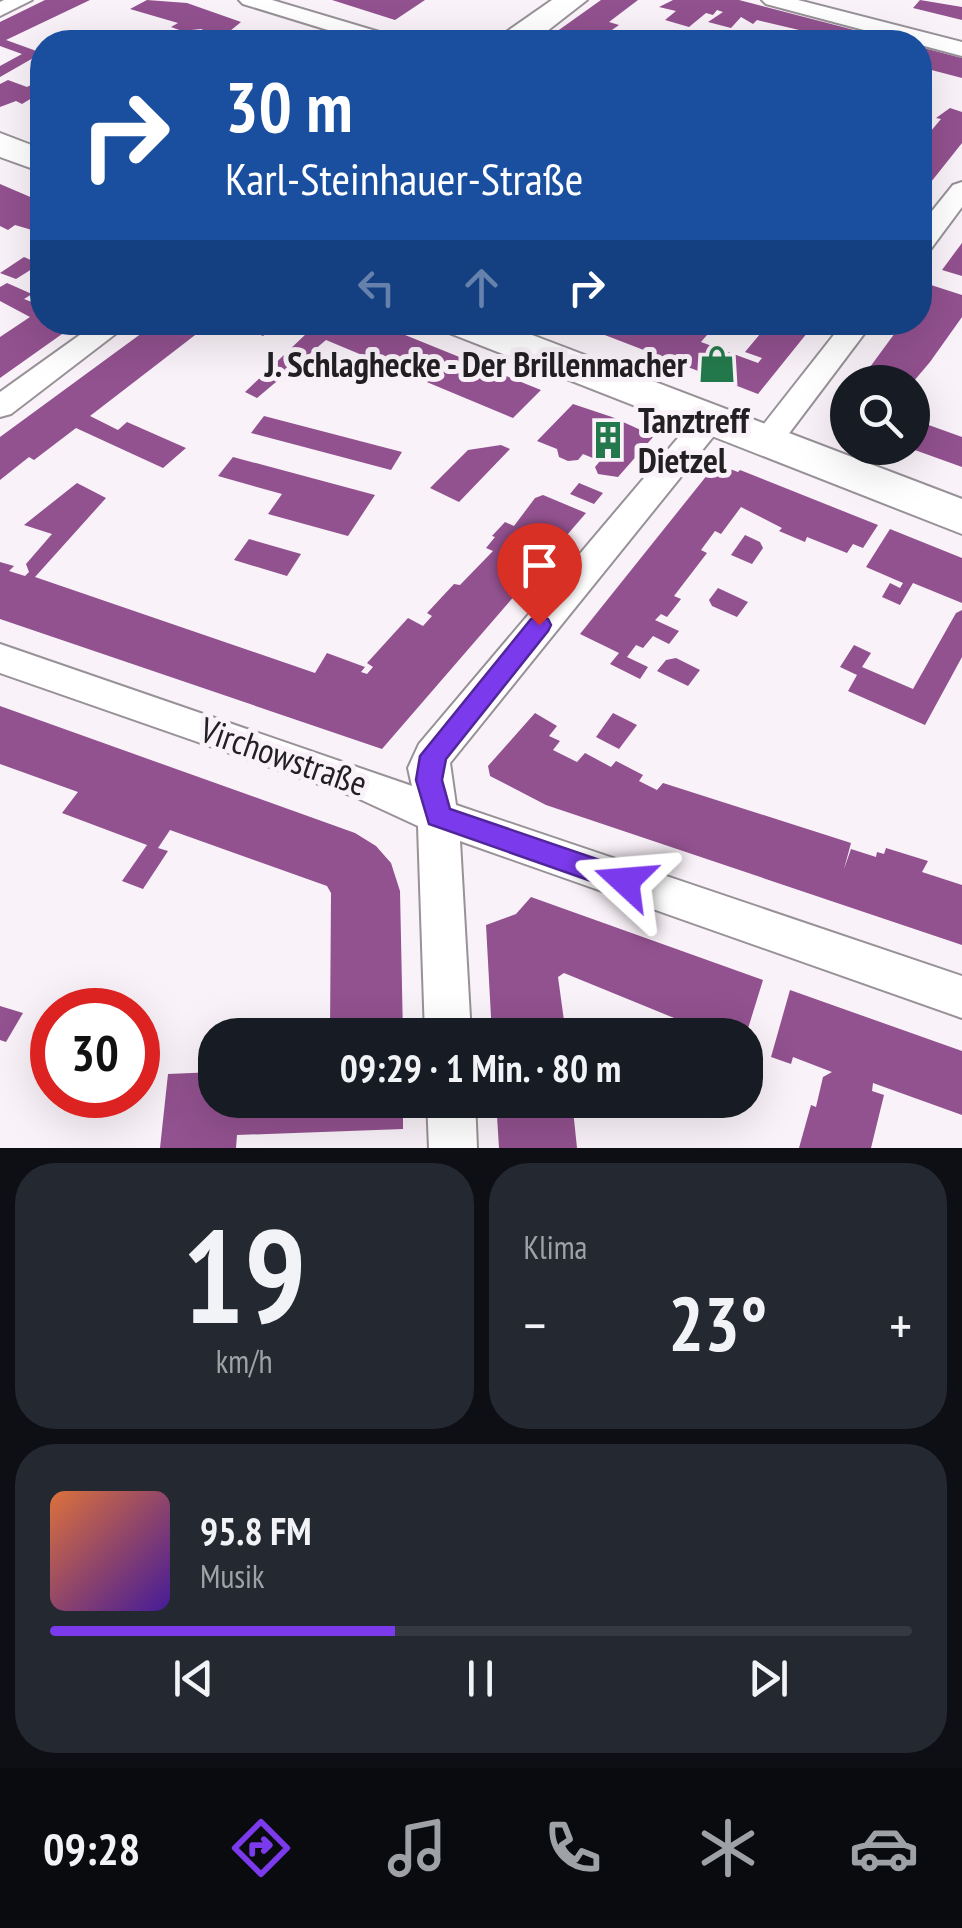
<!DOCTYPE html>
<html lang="de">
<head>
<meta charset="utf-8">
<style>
  body { margin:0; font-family:"PT Sans Narrow",sans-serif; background:#242831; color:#f1f3f6; height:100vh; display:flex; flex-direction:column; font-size:38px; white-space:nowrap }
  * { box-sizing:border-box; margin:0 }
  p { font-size:32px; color:#9ea1a6 }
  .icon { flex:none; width:55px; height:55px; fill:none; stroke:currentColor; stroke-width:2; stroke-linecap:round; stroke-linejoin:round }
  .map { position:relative; height:1148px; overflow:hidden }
  .drawer { display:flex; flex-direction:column; gap:15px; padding:15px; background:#0d0f14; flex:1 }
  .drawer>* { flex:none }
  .hud { position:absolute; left:30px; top:30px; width:902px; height:305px; border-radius:40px; box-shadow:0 10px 40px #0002; background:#1a4fa0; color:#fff; overflow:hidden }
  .buttons { position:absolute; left:830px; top:365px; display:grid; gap:20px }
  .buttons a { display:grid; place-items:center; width:100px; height:100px; border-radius:50%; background:#171b24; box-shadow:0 10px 40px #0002; font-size:50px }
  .speed { position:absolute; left:30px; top:988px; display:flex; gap:20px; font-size:50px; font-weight:700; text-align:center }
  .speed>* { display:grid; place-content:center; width:130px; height:130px; border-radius:50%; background:#171b24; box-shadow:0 10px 40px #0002; line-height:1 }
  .speed .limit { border:15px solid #d22; background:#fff; color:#111 }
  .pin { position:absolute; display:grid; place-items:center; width:85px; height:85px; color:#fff; margin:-102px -42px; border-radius:50% 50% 50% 0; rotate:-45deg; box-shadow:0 0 10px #0007 }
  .pin .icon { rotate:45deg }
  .me { position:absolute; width:110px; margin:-55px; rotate:289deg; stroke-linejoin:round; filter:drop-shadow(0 0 8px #0008) }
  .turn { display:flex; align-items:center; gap:35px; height:210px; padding:0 30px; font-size:45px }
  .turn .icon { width:130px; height:130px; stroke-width:2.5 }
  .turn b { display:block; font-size:70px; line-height:85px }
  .lanes { display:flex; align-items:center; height:95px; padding:0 30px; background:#0003; justify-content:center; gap:50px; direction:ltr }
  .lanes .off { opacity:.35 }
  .big { font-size:75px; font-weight:700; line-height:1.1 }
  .drawer .card { flex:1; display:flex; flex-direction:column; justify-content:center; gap:15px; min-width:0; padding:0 35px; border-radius:40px; background:#242831 }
  .drawer .dial { align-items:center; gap:0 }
  .dial b { font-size:130px; line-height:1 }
  .song { display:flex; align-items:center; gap:30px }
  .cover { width:120px; height:120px; border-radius:15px; background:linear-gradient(135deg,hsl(20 70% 55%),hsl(260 70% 35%)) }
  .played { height:10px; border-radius:5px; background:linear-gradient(90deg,#7c3aed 40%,#363941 40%) }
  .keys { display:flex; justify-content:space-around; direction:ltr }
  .heat { display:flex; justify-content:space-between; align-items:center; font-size:55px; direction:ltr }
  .drawer .tiles { flex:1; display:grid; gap:15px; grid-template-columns:1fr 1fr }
  .card:last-child { grid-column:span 2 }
  .trip { position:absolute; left:198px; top:1018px; width:565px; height:100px; border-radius:40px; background:#171b24; box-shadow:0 10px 40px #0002; font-weight:700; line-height:100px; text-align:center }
  .tabs { display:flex; height:160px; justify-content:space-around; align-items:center; background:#090b0e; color:#9ea1a6 }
  .tabs .icon { width:70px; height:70px }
  .tabs .selected { color:#7c3aed }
  .tabs b { font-size:45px; color:#f1f3f6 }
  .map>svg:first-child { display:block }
  .building { fill:#92518f }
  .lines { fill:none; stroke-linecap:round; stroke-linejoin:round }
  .street-casing { stroke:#989197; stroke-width:4 }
  .secondary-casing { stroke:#989197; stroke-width:4 }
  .street { fill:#fff; fill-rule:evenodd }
  .secondary { fill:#fff; fill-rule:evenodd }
  .route { fill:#7c3aed; stroke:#51269a; stroke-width:2.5 }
  .labels { text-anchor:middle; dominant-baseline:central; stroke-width:10; stroke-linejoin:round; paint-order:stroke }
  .poi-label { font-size:35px; font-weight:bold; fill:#222022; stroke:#f9f2f8; text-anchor:end }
  .street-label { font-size:35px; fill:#222022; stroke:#f9f2f8 }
</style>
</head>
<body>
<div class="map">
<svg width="962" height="1148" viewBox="0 0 962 1148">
  <rect width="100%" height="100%" fill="#f9f2f8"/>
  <!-- building -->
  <g class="building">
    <polygon points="45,0 90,0 6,40 42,53 0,77 0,66 22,54 0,46 0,22"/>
    <polygon points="147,0 187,3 241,22 230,31 236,33 224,40 201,29 182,31 171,27 178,23 130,9"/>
    <polygon points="332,0 425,0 395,20"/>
    <polygon points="601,0 638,0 609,22 619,25 595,42 542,42"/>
    <polygon points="673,0 739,0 885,38 880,42 850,42 757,20 753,24 741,17 731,28 708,22 723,12 717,10 713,15 706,13 689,27 665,20 676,11 659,7"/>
    <polygon points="920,0 962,7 962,20 913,8"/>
    <polygon points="262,32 294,42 244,42"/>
    <polygon points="920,47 962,58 962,78 920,67"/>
    <polygon points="42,79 42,92 22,104 16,101 0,107 0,84 8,80 27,87"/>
    <polygon points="950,108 962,112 962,143 931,182 920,178 920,144 941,119 936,118"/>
    <polygon points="0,184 42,202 42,233 15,225 8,230 0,226"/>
    <polygon points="962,243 962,276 942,270 956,251"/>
    <polygon points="24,257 40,264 16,279 0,273"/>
    <polygon points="7,283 32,294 24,299 42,306 42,322 79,322 0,378 0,337 30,317 0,301 0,287"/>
    <polygon points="931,285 962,295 962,317 930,362 913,382 859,382 903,322 920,322 920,300"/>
    <polygon points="157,322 212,322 90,416 118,430 127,422 186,448 163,468 76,428 34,460 29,457 0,480 0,437"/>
    <polygon points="231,322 280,322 263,336"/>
    <polygon points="282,322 373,322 541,390 513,418 326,340 257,398 245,392 307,333"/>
    <polygon points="571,322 646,322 669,331 675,324 707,335 701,342 758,363 762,358 745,352 770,322 816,322 758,394"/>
    <polygon points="573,404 612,417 654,436 618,477 598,474 595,467 600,461 583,454 578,460 568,461 559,457 557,449 537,441"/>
    <polygon points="264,416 402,452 391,470 251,433"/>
    <polygon points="912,419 962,437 962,467 912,449"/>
    <polygon points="501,445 510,449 459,502 430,488 468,450"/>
    <polygon points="233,457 375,495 348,536 268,514 282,494 218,476"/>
    <polygon points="716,464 738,472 740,470 878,525 863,548 853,544 847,553 807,537 805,542 779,531 782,528 741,507 721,534 715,531 701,550 707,553 674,596 681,599 667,617 661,614 655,620 679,631 669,644 653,636 643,648 636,645 627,657 648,667 640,679 610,664 619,653 580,634"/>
    <polygon points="77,483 106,498 35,577 315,673 327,653 365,667 361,672 367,674 373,667 367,663 408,618 423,626 432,616 427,613 454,584 460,585 493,551 486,548 495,537 492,536 505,522 514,526 535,498 543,495 586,513 382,749 0,619 0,562 14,566 9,571 25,576 29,572 26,564 52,534 24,525"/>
    <polygon points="579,483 603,493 594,504 570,494"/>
    <polygon points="890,529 962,558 962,603 913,583 900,605 882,597 890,583 900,588 903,583 866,567"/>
    <polygon points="745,535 760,542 763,548 752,564 731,555"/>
    <polygon points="249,539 301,554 287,576 234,560"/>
    <polygon points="718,588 748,602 737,617 712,606 709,600"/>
    <polygon points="962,610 962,657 925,725 848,691 857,675 840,667 854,645 871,653 862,667 913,689 956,613"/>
    <polygon points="676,658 700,670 688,686 657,671 666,660"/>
    <polygon points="0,706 355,833 376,846 391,863 400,891 403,1035 330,1032 331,893 327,886 170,830 158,848 168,851 143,889 122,881 147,845 62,813 78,792 0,764"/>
    <polygon points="535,713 557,726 549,736 560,741 553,750 577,762 585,753 611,767 616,761 643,775 639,781 657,790 663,783 851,843 844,869 851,849 876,857 877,852 884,854 886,848 928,861 922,872 962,885 962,945 546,805 490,776 488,766"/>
    <polygon points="613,713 637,725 619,749 596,737"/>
    <polygon points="531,897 763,980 746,1035 716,1035 720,1026 704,1020 701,1029 564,973 558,977 566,1035 492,1035 486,925 516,914"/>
    <polygon points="790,990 962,1051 962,1115 873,1083 872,1091 884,1095 871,1148 799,1148 811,1105 816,1107 823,1077 832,1072 793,1057 791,1064 771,1057"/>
    <polygon points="0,1006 23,1013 6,1042 0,1040"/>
    <polygon points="215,1072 215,1100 403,1100 403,1129 237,1135 236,1148 160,1148 168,1074"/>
    <polygon points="496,1100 572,1100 577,1148 499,1148"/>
    <polygon points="690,1100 727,1100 722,1113"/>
  </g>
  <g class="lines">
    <!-- street casing -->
    <g class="street-casing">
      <g id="street">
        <polygon points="4,0 32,0 0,16 0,2"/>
        <polygon points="239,0 272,0 396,37 399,42 367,42 243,4"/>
        <polygon points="762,0 798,0 962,42 962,56 766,4"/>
        <polygon points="962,182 962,207 930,250 920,252 920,226 953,185"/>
        <polygon points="98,322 131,322 11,414 0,417 0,392"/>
        <polygon points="844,322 873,322 778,448 767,451 756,448 751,441 756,434"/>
        <polygon points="710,410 721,413 726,420 721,427 450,763 456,805 962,976 962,1018 460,841 471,1035 425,1035 418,826 353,796 0,673 0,644 412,786 408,768 419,744 699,413"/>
        <polygon points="427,1100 475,1100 477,1148 429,1148"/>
      </g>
    </g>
    <!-- secondary casing -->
    <g class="secondary-casing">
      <g id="secondary">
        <polygon points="552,0 587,0 533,42 498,42 502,35"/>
        <polygon points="0,133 42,149 42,172 0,157"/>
        <polygon points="439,322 498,322 962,499 962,534 444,331"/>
      </g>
    </g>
    <!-- street -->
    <use href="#street" class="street"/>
    <!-- secondary -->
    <use href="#secondary" class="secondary"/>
  </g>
  <!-- route -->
  <polygon class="route" points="539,616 548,619 551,625 548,631 446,759 442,780 450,809 635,872 639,881 635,889 625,893 429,824 416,780 420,756 531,619"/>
  <!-- icons -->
  <defs>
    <g id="shop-bare" transform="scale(3)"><path d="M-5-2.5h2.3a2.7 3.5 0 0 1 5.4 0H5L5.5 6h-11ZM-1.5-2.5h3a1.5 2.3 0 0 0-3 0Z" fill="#23794c" stroke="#f9f2f8" stroke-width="2.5" paint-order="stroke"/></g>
    <g id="building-bare" transform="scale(3)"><path d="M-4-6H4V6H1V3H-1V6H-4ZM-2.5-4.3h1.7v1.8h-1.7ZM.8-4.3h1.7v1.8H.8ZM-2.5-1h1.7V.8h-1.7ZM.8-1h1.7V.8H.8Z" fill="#23794c" stroke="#f9f2f8" stroke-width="2.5" paint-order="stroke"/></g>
  </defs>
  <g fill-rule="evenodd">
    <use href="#shop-bare" x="717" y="364"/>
    <use href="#building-bare" x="608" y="440"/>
  </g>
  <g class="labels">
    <!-- poi labels -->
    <g class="poi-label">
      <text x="687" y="364">J. Schlaghecke - Der Brillenmacher</text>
      <text x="638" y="420" text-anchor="start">Tanztreff<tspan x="638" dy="40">Dietzel</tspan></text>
    </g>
    <!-- street labels -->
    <g class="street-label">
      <text transform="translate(284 756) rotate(19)">Virchowstraße</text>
    </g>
  </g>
</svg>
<div class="buttons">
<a><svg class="icon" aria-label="search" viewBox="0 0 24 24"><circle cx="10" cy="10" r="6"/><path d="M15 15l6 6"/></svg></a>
</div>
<div class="speed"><div class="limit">30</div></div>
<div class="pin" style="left:539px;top:625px;background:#d93025"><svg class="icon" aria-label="arrive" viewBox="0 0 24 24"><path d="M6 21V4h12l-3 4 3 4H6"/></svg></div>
<svg class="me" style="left:625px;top:881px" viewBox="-20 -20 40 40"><path d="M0-17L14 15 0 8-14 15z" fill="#7c3aed" stroke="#fff" stroke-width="4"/></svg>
<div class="trip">09:29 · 1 Min. · 80 m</div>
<div class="hud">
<div class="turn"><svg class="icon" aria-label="right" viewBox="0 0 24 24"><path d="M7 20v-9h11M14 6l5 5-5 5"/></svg><div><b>30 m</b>Karl-Steinhauer-Straße</div></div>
<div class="lanes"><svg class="icon off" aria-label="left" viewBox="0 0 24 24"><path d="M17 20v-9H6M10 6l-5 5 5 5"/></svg><svg class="icon off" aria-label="ahead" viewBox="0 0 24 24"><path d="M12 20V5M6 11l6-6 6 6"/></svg><svg class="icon" aria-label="right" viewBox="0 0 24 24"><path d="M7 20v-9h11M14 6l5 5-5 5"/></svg></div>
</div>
</div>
<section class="drawer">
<div class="tiles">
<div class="card dial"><b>19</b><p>km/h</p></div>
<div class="card"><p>Klima</p>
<div class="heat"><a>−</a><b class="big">23°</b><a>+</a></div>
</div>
<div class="card">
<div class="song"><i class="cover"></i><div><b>95.8 FM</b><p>Musik</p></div></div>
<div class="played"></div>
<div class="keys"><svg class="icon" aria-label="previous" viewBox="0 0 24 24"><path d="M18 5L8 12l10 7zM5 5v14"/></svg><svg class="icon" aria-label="pause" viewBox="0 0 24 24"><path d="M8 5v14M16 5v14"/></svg><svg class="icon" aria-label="next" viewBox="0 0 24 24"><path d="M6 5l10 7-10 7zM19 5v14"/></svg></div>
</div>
</div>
</section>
<nav class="tabs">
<b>09:28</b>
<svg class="icon selected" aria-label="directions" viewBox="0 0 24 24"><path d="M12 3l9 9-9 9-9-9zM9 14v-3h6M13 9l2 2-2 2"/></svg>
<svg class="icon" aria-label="music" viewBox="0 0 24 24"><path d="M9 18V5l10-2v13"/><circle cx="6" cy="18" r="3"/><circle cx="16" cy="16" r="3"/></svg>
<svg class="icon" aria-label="phone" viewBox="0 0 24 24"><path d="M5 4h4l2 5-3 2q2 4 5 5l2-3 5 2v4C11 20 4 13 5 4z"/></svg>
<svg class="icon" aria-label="climate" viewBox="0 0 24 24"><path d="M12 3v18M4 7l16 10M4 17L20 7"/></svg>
<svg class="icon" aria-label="car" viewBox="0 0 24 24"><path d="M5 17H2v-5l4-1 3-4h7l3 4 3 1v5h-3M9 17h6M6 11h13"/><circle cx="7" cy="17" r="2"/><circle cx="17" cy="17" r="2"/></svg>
</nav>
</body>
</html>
